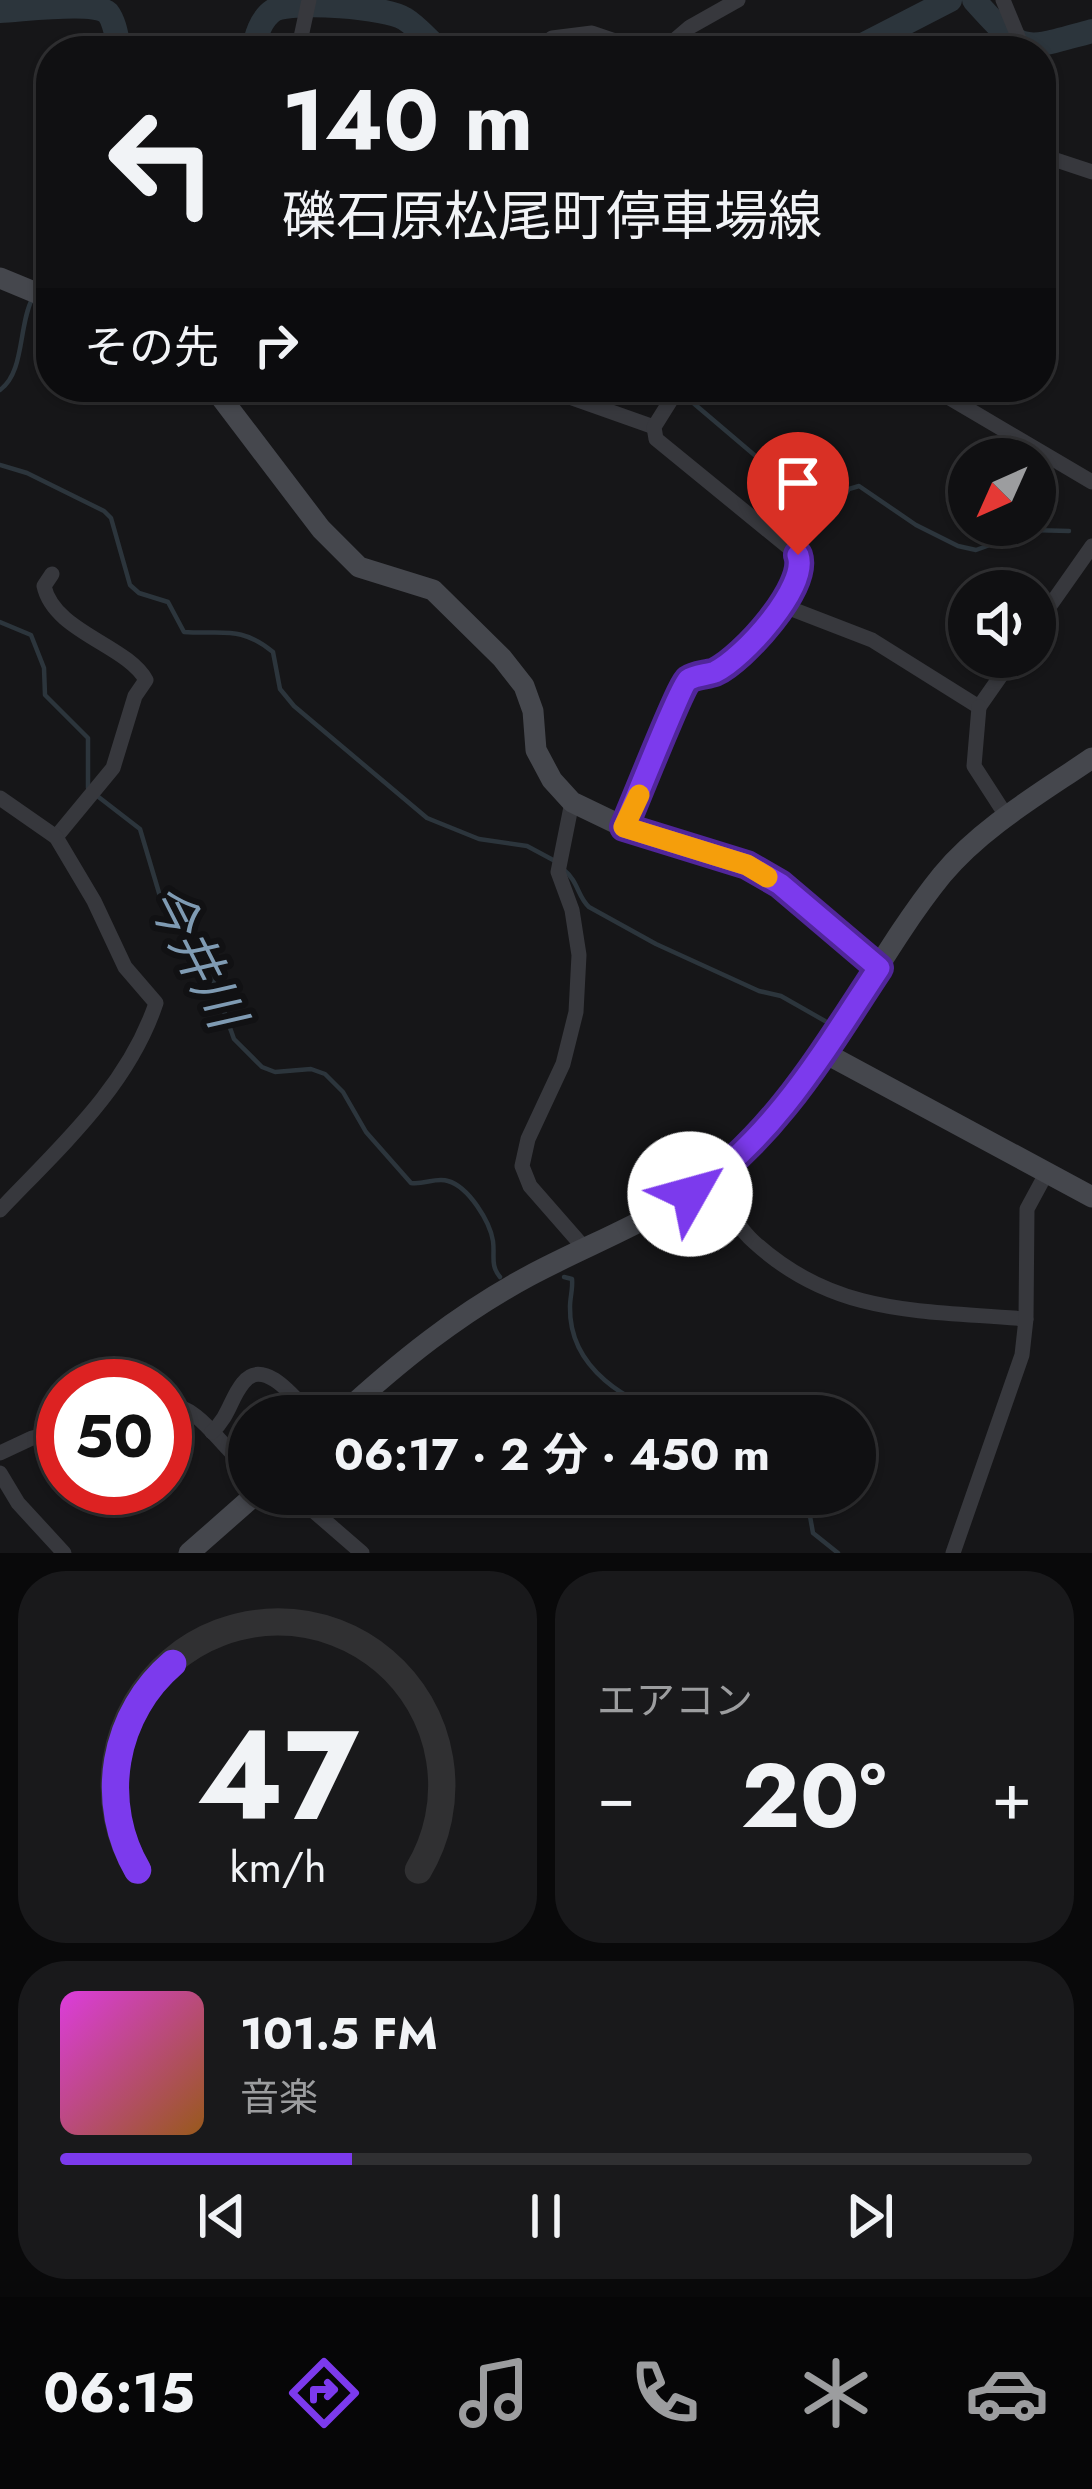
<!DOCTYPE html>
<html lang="ja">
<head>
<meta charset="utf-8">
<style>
  body { margin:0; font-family:Jost,"Noto Sans JP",sans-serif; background:#19191b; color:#f1f3f6; height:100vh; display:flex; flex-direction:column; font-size:45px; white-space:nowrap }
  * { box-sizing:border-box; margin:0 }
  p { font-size:39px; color:#9c9d9f }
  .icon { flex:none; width:66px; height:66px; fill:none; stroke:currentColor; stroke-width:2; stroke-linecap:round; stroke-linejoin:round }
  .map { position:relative; height:1553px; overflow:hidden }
  .drawer { display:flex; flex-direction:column; gap:18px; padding:18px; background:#09090a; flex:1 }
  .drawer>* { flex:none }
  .banner { position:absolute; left:36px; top:36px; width:1020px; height:366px; border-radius:48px; box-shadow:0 3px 9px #0004,0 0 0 3px #303032; background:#101012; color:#f1f3f6; overflow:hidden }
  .needle { width:78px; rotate:225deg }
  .tools { position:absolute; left:948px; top:438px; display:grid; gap:24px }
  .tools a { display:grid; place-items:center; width:108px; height:108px; border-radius:50%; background:#101012; box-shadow:0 3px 9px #0004,0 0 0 3px #303032; font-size:60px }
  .speed { position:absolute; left:36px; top:1359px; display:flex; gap:24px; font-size:60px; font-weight:700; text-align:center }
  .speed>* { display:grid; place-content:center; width:156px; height:156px; border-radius:50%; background:#101012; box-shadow:0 3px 9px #0004,0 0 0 3px #303032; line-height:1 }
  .speed .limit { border:18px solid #d22; background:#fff; color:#111 }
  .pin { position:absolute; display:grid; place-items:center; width:102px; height:102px; color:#fff; margin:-123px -51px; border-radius:50% 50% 50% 0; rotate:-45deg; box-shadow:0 0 12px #0007 }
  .pin .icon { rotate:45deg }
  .me { position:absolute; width:132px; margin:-66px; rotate:52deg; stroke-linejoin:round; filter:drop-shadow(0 0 9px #0008) }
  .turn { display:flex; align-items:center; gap:42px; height:252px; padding:0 48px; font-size:54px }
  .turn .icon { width:156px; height:156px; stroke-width:2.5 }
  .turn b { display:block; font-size:84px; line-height:102px }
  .then { display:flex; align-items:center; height:114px; padding:0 48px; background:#0003; gap:24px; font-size:45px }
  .big { font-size:90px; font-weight:700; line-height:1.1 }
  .drawer .widget { flex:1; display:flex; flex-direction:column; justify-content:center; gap:18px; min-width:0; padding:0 42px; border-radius:48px; background:#19191b }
  .drawer .dial { align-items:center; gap:0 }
  .dial svg { height:312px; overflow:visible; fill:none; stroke:#303032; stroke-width:7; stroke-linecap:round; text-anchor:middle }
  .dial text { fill:#f1f3f6; stroke:none }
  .song { display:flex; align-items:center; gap:36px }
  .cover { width:144px; height:144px; border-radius:18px; background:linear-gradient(135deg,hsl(300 70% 55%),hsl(30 70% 35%)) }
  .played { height:12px; border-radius:6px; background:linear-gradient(90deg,#7c3aed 30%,#303032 30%) }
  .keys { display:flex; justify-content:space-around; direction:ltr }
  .heat { display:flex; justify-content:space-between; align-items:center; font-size:66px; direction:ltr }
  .drawer .tiles { flex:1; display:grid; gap:18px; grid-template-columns:1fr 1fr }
  .widget:last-child { grid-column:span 2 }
  .trip { position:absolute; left:228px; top:1395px; width:648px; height:120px; border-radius:60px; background:#101012; box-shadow:0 3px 9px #0004,0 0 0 3px #303032; font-weight:700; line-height:120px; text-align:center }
  .dock { display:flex; height:192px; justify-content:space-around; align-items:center; background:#060607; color:#9c9d9f }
  .dock .icon { width:84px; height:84px }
  .dock .on { color:#7c3aed }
  .dock b { font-size:54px; color:#f1f3f6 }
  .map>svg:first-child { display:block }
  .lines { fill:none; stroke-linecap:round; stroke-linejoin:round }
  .stream { stroke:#2c353c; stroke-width:4.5 }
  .river { stroke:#2c353c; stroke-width:24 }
  .street { stroke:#37383d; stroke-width:15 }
  .secondary { stroke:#45474d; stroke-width:21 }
  .route-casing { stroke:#51269a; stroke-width:30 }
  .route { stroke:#7c3aed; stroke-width:21 }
  .slow { stroke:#f59e0b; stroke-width:21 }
  .labels { text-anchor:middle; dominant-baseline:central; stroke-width:12; stroke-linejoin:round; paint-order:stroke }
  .water-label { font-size:51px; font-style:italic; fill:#7f9bb3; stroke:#111113 }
</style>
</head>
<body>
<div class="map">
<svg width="1092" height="1553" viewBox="0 0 1092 1553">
  <rect width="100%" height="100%" fill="#161618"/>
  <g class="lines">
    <!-- stream -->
    <g class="stream">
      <path d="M 39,287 C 53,264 36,242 51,220"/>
      <polyline points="664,387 671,394 685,396 765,464 809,493 828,513 834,511 849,489 859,486 916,525 958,546 976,550 1031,530 1069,531"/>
      <path d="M 0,390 C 25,372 18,325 33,297"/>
      <path d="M 0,465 L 27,473 L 104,511 L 111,518 L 130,585 L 139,593 L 168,602 L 184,632 C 223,635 240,625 273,652 L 280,689 L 294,706 L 427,818 L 479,839 L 527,846 L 555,861"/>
      <polyline points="0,622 31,635 44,668 45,695 88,738 88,788"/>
      <path d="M 96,795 L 140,829 L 165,913 L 198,939 L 234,1039 L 262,1067 L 275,1072 L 311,1069 L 325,1074 L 343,1092 L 366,1132 L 411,1183 C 424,1185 436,1177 448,1181 C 469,1187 490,1222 493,1241 C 495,1256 490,1265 500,1277"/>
      <path d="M 563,869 C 579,882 577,896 589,907 L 656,944 L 759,991 L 781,996 L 825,1021"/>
      <path d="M 564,1277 L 572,1279 C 573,1289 570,1297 570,1307 C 569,1368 627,1405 681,1416"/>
      <polyline points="806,1494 813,1533 838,1553"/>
    </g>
    <!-- river -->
    <g class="river">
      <path d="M 974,0 C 1024,56 1022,50 1092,31"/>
      <path d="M 0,11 C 25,10 93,0 108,13 C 115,22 117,39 120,51"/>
      <path d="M 254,51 C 255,37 261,18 274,10 C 293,0 387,7 405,19 C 418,27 429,41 441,51"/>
      <path d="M 540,51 C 568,43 589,39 617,51"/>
      <polyline points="851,51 950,0"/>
    </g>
    <!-- street -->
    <g class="street">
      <polyline points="1003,0 1024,51"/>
      <polyline points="298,51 309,0"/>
      <polyline points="557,51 552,38 592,33 645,51"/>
      <polyline points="662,51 690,27 738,0"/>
      <polyline points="1041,155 1092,172"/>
      <polyline points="541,387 654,427"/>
      <polyline points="931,387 1092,482"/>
      <path d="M 52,574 L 44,586 C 54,632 127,645 146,680 L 135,696 L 113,768 L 56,837"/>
      <polyline points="784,606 872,640 979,707 1014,657"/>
      <polyline points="1035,627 1092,546"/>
      <polyline points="979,707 974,766 1007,817"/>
      <path d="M 0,798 L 56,837 L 94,901 L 125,967 L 156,1003 C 128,1087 60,1147 0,1210"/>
      <polyline points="572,802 558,872 572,910 579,955 576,1012 563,1064 528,1139 522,1166 530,1186 586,1250"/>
      <path d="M 624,827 C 639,793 661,758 669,722 C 673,708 674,690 688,680 C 695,675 707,676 715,672 C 743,659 809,586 798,555 L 656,439 L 654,427 L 679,387"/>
      <path d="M 711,1181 C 724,1200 736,1226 754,1242 C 836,1317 923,1310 1026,1319"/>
      <path d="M 165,1403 C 203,1407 220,1448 249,1468"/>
      <path d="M 212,1432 C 230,1415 230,1399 243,1383 C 264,1355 298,1402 312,1416"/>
      <polyline points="0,1453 32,1438 63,1431"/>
      <polyline points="0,1473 18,1503 64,1553"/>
      <polyline points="294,1494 362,1553"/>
      <polyline points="953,1553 1022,1355 1026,1319 1027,1209 1047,1172"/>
    </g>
    <!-- secondary -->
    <g class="secondary">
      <polyline points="0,278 51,299"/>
      <polyline points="213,387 321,529 359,567 433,590 502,658 524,686 533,711 536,750 552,780 572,802 624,827 747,865 780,884 879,968"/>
      <polyline points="823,1052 1092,1197"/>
      <path d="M 340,1416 C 399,1362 458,1314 529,1276 C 602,1237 679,1212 741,1154 C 825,1075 870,964 942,875 C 982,827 1041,793 1092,758"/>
      <polyline points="189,1553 256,1494"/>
    </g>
  </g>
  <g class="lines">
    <!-- route casing -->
    <g class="route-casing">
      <path id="route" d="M 690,1194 C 775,1137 824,1051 879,968 L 780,884 L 747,865 L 624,827 C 633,807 681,685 688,680 C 695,675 707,675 715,672 C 743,659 809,586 798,555"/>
    </g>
    <!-- route -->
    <use href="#route" class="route"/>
    <!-- slow -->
    <polyline class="slow" points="639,795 624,827 747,865 767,877"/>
  </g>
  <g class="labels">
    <!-- water labels -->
    <g class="water-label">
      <text transform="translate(196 955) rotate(63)">今井川</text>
    </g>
  </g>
</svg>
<div class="tools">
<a><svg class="needle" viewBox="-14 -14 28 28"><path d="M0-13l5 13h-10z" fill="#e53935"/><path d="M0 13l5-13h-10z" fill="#9c9d9f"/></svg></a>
<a><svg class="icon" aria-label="sound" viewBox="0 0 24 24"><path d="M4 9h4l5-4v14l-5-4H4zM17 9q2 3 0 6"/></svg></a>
</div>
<div class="speed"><div class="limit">50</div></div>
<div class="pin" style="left:798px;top:555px;background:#d93025"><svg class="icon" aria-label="arrive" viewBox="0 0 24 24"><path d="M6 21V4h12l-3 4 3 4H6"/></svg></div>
<svg class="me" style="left:690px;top:1194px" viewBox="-20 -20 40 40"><circle r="19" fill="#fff"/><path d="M0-13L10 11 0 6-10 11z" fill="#7c3aed"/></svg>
<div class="trip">06:17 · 2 分 · 450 m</div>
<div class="banner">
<div class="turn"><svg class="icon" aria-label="left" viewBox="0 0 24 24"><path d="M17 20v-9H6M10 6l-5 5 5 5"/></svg><div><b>140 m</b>礫石原松尾町停車場線</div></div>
<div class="then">その先<svg class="icon" aria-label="right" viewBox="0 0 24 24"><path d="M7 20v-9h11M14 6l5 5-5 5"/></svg></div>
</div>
</div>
<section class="drawer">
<div class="tiles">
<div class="widget dial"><svg viewBox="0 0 100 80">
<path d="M14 69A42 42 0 1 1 86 69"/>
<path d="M14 69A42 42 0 0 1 23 16" stroke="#7c3aed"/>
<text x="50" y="56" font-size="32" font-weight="700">47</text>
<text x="50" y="72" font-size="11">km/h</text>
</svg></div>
<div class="widget"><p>エアコン</p>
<div class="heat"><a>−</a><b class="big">20°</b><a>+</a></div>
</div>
<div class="widget">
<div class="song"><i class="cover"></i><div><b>101.5 FM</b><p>音楽</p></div></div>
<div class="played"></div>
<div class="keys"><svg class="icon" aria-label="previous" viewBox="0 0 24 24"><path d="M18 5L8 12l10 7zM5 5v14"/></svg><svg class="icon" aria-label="pause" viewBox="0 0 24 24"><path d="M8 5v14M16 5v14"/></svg><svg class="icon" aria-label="next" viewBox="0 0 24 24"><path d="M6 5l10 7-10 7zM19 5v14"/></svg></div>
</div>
</div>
</section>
<nav class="dock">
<b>06:15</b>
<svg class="icon on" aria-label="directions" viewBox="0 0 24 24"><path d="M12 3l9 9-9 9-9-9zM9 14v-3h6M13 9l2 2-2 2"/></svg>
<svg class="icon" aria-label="music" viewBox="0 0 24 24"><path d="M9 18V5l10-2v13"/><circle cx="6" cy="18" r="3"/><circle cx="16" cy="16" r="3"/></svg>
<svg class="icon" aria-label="phone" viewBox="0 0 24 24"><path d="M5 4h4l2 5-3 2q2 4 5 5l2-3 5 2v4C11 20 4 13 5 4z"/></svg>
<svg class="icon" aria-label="climate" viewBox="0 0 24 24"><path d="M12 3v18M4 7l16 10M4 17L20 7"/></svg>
<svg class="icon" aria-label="car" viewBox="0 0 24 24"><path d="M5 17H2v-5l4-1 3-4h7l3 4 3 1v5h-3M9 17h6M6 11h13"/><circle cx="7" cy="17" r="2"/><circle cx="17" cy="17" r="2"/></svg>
</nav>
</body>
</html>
